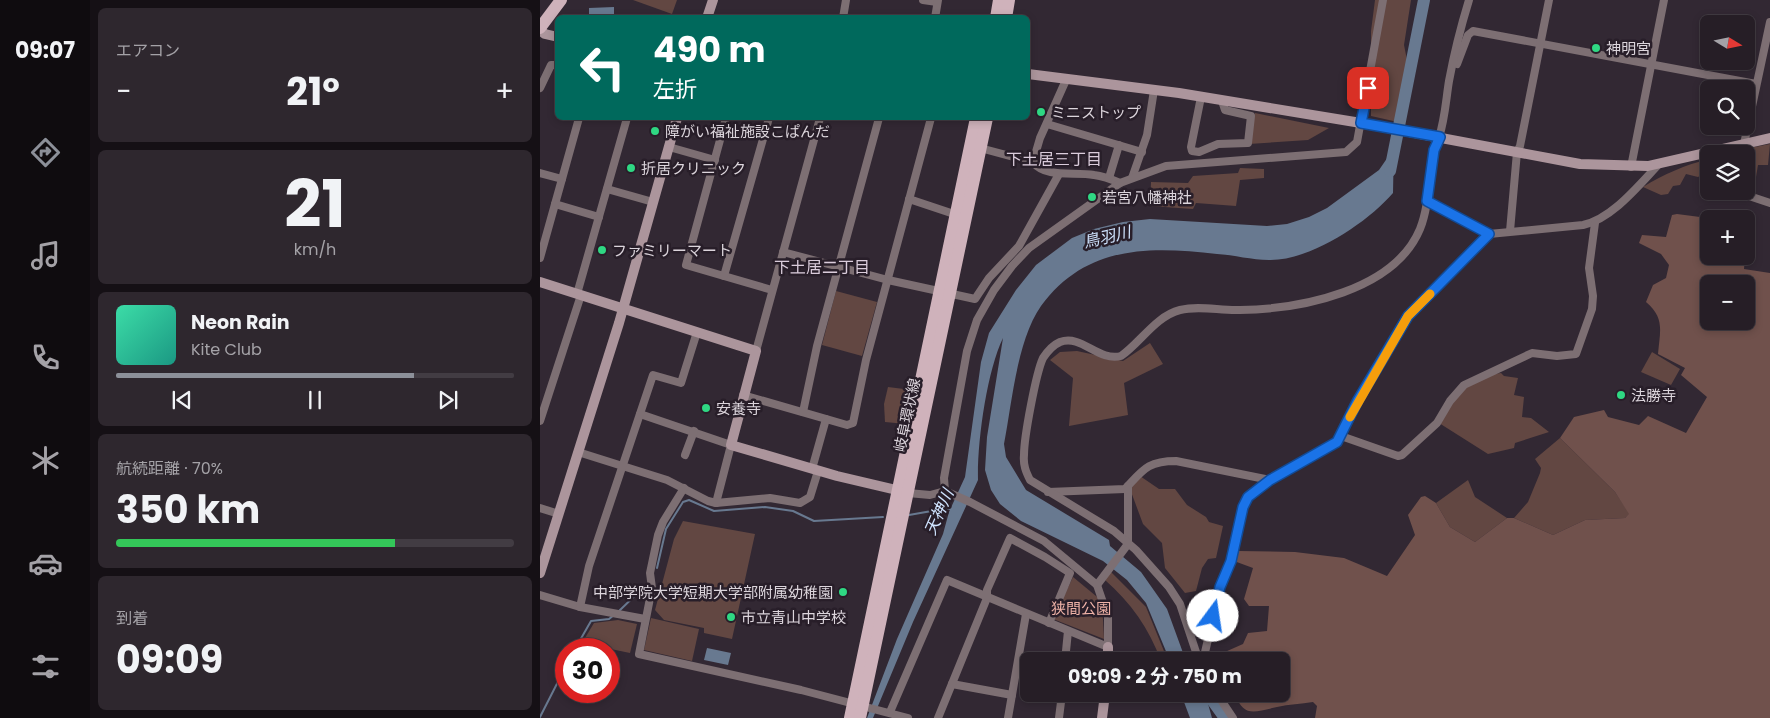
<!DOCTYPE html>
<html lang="ja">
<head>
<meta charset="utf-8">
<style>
  body { margin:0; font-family:Poppins,"Noto Sans JP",sans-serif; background:#2e272e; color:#f1f3f6; height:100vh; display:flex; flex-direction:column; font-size:19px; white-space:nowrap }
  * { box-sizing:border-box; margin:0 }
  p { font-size:16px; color:#a4a2a7 }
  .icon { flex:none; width:28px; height:28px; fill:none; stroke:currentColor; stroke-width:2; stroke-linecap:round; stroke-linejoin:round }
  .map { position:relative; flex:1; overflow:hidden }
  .sheet { display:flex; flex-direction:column; gap:8px; padding:8px; background:#151015; width:450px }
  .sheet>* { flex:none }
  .hud { position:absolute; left:15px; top:15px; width:475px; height:105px; border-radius:8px; box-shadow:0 2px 8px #0003,0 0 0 1px #423c43; background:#00695c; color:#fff; overflow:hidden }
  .needle { width:32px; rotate:100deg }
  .tools { position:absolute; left:1160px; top:15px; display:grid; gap:10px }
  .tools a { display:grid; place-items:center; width:55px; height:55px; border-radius:8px; background:#261e26; box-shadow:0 2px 8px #0003,0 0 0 1px #423c43; font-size:25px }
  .speed { position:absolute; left:15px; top:638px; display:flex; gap:10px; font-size:25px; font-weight:700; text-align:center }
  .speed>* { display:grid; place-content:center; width:65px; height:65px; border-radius:50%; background:#261e26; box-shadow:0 2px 8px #0003,0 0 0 1px #423c43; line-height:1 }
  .speed .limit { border:8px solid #d22; background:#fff; color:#111 }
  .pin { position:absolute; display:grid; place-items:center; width:42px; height:42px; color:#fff; margin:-21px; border-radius:10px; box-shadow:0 2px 8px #0006 }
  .me { position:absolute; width:55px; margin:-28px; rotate:14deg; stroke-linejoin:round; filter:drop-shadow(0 0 4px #0008) }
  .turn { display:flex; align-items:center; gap:18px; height:105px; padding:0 15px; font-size:22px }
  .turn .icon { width:65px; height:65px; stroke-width:2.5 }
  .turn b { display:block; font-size:35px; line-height:42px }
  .big { font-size:38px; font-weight:700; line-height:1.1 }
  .sheet .tile { flex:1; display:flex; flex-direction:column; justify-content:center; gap:8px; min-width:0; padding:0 18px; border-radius:8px; background:#2e272e }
  .sheet .dial { align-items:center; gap:0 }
  .dial b { font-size:65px; line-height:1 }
  .song { display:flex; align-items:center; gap:15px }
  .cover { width:60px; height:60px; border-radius:8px; background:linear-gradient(135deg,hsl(160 70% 55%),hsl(170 70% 35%)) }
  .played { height:5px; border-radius:2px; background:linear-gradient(90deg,#8c9099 75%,#423c43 75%) }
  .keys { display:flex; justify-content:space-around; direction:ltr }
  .heat { display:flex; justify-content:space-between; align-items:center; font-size:28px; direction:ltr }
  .charge { height:8px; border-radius:4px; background:linear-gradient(90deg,#34c759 70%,#423c43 0) }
  .trip { position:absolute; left:480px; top:652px; width:270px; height:50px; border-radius:8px; background:#261e26; box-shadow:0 2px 8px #0003,0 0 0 1px #423c43; font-weight:700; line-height:50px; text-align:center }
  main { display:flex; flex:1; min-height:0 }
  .dock { display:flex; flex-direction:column; width:90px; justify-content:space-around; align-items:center; background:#0f0c0f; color:#a4a2a7 }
  .dock .icon { width:35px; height:35px }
  .dock .on { color:#8c9099 }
  .dock b { font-size:22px; color:#f1f3f6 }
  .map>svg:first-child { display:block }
  .green { fill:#624742 }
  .forest { fill:#70514c; fill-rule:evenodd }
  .water { fill:#687990 }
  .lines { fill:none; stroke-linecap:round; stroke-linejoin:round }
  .stream { stroke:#687990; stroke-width:2 }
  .river { stroke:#687990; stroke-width:12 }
  .street { stroke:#7d6f73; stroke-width:8 }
  .secondary { stroke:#ac959c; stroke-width:10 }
  .primary { stroke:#cfb2bb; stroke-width:12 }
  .route-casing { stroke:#114b97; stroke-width:12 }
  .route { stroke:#1a73e8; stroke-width:9 }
  .slow { stroke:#f59e0b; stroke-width:9 }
  .poi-dot { fill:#2fd883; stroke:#281e29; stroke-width:2 }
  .labels { text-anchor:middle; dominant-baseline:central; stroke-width:5; stroke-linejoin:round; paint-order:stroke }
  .poi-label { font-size:15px; fill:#dcd5dc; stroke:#281e29; text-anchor:start }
  .street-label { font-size:15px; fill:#dcd5dc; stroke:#281e29 }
  .park-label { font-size:15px; fill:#eeb2a7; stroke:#281e29 }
  .neighbourhood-label { font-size:16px; fill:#daccdb; stroke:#281e29 }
  .water-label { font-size:16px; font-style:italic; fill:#cfe3fe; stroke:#281e29 }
</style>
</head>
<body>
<main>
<nav class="dock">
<b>09:07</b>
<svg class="icon on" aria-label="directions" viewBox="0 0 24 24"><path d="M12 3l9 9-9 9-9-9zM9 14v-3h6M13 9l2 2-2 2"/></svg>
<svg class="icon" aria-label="music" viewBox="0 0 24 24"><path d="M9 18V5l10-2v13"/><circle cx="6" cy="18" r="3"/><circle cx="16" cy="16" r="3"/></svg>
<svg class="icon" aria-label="phone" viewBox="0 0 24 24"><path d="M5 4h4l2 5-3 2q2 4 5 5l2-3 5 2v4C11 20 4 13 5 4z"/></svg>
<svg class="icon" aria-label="climate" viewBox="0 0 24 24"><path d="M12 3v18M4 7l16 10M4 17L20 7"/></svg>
<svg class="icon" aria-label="car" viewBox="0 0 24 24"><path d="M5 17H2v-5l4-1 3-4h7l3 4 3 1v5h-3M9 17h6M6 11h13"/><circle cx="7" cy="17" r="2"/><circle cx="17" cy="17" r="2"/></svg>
<svg class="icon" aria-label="filters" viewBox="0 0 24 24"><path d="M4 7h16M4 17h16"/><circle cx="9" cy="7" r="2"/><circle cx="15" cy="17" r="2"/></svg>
</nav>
<section class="sheet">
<div class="tile"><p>エアコン</p>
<div class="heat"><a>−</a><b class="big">21°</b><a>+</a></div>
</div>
<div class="tile dial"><b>21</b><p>km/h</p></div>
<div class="tile">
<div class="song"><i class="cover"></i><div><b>Neon Rain</b><p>Kite Club</p></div></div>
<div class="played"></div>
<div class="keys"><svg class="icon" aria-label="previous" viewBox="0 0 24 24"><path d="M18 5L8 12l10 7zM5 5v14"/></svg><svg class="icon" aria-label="pause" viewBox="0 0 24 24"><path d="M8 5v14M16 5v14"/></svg><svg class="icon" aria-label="next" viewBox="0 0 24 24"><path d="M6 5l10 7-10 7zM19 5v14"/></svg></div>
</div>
<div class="tile"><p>航続距離 · 70%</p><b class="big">350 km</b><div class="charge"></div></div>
<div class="tile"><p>到着</p><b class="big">09:09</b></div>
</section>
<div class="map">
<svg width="1230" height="718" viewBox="0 0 1230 718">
  <rect width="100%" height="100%" fill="#322833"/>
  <!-- green -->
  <g class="green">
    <polygon points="93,0 137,0 132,14"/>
    <polygon points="835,0 871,0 864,45 867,60 858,122 831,116 831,31"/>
    <polygon points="715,113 789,128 768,140 709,144"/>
    <polygon points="1230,144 1228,165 1218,165 1213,195 1206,191 1206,154 1195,154 1195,151"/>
    <path d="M 1169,159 L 1169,170 L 1158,177 L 1146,174 L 1140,185 L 1133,186 L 1128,194 L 1121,195 L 1103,187 C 1124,174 1145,165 1169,159 Z"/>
    <polygon points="700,168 724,169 724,178 700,180 696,206 656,203 653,209 610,206 611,182 648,183 653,176 698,173"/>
    <polygon points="296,291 337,302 322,356 282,345"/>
    <polygon points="610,343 623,364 584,383 588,415 529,426 533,378 510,360 520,352 537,351 583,361"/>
    <polygon points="1112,352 1140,369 1131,385 1101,372"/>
    <polygon points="961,373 964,376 978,378 974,395 984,397 982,417 991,418 1009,432 975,443 974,448 948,454 899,423 920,390 954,374"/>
    <polygon points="348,387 372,390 366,424 345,422 344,404"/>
    <polygon points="1020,438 1075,492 1090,514 1085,518 1045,520 1013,535 974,518 988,502 1000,473 1001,468 995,459"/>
    <polygon points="600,476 619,489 635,489 647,505 666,517 669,522 683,526 676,558 668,559 662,568 656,591 645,593 625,568 622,543 603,524 590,489"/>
    <polygon points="928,480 935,497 967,518 935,542 910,527 896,503"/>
    <polygon points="143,521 215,534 192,639 164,633 164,628 124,620 115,610 134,539"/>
    <path d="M 571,572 L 606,607 L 628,661 L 621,661 C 609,628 591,603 565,580 Z"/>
    <polygon points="533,577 562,601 564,639 513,619"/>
    <polygon points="111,618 159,629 152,661 104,650"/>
    <polygon points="78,620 97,624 90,653 42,643 54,623"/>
  </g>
  <!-- forest -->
  <path class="forest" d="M 1137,214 L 1160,217 L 1169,222 L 1169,256 L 1205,256 L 1204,269 L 1230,273 L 1230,718 L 775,718 L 777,706 L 773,702 C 761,704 749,704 737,707 C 714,712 704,718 695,694 L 741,694 L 741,661 L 670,661 L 669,659 L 703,644 L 708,633 L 727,631 L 729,606 L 709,606 L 704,599 L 713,568 L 694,561 L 698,551 L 755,552 L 804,558 L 847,576 L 875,535 L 868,515 L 881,497 L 885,496 L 896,503 L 910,527 L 935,542 L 967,518 L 974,518 L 1013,535 L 1045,520 L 1085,518 L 1089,514 L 1075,492 L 1020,438 L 1034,417 L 1064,410 L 1068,417 L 1099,425 L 1108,416 L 1146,433 L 1167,397 L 1141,375 L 1145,368 L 1118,354 C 1120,331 1125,318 1106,302 L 1113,285 L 1126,278 L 1129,265 L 1121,254 L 1099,243 L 1102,235 L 1126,237 L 1132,215 ZM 1169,284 L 1206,284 L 1206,321 L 1169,321 Z"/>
  <!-- water -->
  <g class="water">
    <polygon points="74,7 74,17 49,17 49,8"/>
    <path d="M 854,141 L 853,193 C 827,223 770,261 729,260 C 712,260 694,255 677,254 C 609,246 546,245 501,306 C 477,340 472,403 464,444 L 466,457 L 486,490 L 569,540 L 570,546 L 601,572 L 627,609 L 646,661 L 630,661 L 606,603 L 587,580 L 563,561 L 481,521 L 460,504 L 451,490 L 445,470 L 447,437 L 463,338 C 447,371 437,442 438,480 L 373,622 L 333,718 L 327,718 L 357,639 L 403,534 L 409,512 L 425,477 L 441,362 L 449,333 L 476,290 L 496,265 L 532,238 L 554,229 L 583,222 L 610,219 L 727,226 L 747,224 L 769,217 L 787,208 L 839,170 L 850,154 Z"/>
    <polygon points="167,648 191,653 188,665 164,660"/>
    <polygon points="641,694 668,694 667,700 672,718 650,718"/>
  </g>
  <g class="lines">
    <!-- stream -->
    <g class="stream">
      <polyline points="369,515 403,509 413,509"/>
      <polyline points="117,568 126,529 143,502 149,500 174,511 225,507 253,511 274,521 343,517"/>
      <polyline points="78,612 106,585"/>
      <polyline points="35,649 51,621 69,619 74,615"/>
      <polyline points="0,717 26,666"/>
    </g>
    <!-- river -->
    <g class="river">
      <polyline points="850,171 884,0"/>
      <polyline points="661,694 672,700 685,718"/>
    </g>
    <!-- street -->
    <g class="street">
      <polyline points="383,0 397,2"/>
      <polyline points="303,18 306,0"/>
      <polyline points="395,18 398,0"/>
      <polyline points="917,64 928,35 933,31 1216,84"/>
      <polyline points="0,88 11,65 18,65"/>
      <polyline points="661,97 651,147 652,151 659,152 678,144 708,143 711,116 685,110 682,101"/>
      <polyline points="186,118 146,265 232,290"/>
      <polyline points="507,124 602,152"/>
      <polyline points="1204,144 1230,22"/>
      <polyline points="129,147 175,160"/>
      <path d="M 440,148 L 493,162 C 506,179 535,171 554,175 C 563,176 571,179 580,183"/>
      <polyline points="493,162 500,138 526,80"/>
      <polyline points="1091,167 1124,0"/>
      <polyline points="0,173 22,179"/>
      <polyline points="569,178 579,145"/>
      <polyline points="592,178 607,135 614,90"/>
      <polyline points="67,189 113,202"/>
      <polyline points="1194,191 1230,203"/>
      <polyline points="369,199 417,215"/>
      <path d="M 887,201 L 949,234 L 1043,225 C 1072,219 1099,185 1119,164"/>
      <polyline points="15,204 59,217"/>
      <polyline points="970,231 977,152 980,146 1009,0"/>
      <polyline points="243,252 348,280 435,299 449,278 479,246 519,174"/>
      <polyline points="0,258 39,118"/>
      <polyline points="184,276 229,118"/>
      <polyline points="37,294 87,118"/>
      <polyline points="216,351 280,118"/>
      <polyline points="203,395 307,425 313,423 326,360 391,118"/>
      <polyline points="263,412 277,346 339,118"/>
      <polyline points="100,414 191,445 176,503"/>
      <polyline points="0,421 41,295"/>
      <polyline points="801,436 858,456 862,455 897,423 910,401 924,385 992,353 1017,356 1036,354 1052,309 1053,296 1049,268 1055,223"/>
      <polyline points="38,452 127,480 168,501 176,503 230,498 260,503 270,497 278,471"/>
      <polyline points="145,455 154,431"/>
      <polyline points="272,469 286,419"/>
      <polyline points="144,488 123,522 118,535 110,573 112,588 99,654 261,690 368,718"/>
      <polyline points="405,491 404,478 427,351 437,320 454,290 472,266 489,248 580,183 626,166 806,152 817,142 843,0"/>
      <path d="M 508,492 L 585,489 C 603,470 607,461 636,461 L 730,480"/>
      <polyline points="0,508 19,514"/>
      <polyline points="557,585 588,544 588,486"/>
      <polyline points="0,595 40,607 105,619"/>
      <polyline points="40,607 49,566 113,375 141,383 157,332"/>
      <polyline points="525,661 528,631"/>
      <path d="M 659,661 L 640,604 L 629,587 L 596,550 L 574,531 L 490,480 C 486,472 483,465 484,455 C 484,437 496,373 503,358 C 507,352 513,345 520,342 C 542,334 558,362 581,356 C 600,343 616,316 640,310 C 660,305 680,311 700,310 C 761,309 854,291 880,229 C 890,204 888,176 894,151 C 895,146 898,141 899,137 C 905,119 906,99 909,81 C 914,54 921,26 929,0"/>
      <polyline points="663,661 680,587 691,561 703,507 708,497 730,480 797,442 818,400 868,316 949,234"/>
      <polyline points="412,684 472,695"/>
      <polyline points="677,694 693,718"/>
      <polyline points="350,712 407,580 568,647 568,617 557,585 504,541 430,502 405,491 390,495 368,493"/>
      <polyline points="398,718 447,598 447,590 470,538 505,557 530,573 509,623"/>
      <polyline points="468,718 486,614"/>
      <polyline points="519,718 522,694"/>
    </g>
    <!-- secondary -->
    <g class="secondary">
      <polyline points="167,18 173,0"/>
      <polyline points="0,30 5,34 18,37"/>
      <polyline points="488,74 639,93 821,123 1040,164 1108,166 1230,138"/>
      <polyline points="0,282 216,351 191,445 297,476 365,492"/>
      <polyline points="0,573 79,323 137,118"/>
      <polyline points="568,661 568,647"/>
      <polyline points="562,718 565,694"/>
    </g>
    <!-- primary -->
    <g class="primary">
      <polyline points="456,18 459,0"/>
      <polyline points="466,18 469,0"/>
      <polyline points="0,28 21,0"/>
      <polyline points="310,718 436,118"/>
      <polyline points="320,718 447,118"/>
    </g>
  </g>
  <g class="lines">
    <!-- route casing -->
    <g class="route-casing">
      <polyline id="route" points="673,616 680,587 691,561 703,507 708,497 730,480 797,442 818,400 868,316 949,234 887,201 894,150 900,137 821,123 828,88"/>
    </g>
    <!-- route -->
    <use href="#route" class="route"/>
    <!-- slow -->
    <polyline class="slow" points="810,417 868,316 890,294"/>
  </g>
  <!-- markers -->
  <g class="poi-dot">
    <circle cx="1056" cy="48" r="5"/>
    <circle cx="501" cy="112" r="5"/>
    <circle cx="115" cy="131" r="5"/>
    <circle cx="91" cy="168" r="5"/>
    <circle cx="552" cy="197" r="5"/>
    <circle cx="62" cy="250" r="5"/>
    <circle cx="1081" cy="395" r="5"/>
    <circle cx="166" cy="408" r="5"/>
    <circle cx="303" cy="592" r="5"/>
    <circle cx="191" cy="617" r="5"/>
  </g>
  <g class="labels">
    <!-- poi labels -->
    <g class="poi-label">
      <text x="1066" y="48">神明宮</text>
      <text x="511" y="112">ミニストップ</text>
      <text x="125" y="131">障がい福祉施設こぱんだ</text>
      <text x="101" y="168">折居クリニック</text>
      <text x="562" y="197">若宮八幡神社</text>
      <text x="72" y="250">ファミリーマート</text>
      <text x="1091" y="395">法勝寺</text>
      <text x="176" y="408">安養寺</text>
      <text x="293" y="592" text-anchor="end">中部学院大学短期大学部附属幼稚園</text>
      <text x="201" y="617">市立青山中学校</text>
    </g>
    <!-- street labels -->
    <g class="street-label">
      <text transform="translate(367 415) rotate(-78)">岐阜環状線</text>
    </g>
    <!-- park labels -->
    <g class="park-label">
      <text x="541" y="608">狭間公園</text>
    </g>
    <!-- neighbourhood labels -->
    <g class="neighbourhood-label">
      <text x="514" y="159">下土居三丁目</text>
      <text x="282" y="267">下土居二丁目</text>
    </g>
    <!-- water labels -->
    <g class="water-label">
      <text transform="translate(567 237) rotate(-13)">鳥羽川</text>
      <text transform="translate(399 512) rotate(-66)">天神川</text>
    </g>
  </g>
</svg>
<div class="tools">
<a><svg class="needle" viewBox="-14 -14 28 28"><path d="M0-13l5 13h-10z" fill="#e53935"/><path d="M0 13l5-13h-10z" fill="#a4a2a7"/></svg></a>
<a><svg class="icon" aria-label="search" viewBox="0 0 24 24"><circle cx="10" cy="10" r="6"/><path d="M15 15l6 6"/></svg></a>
<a><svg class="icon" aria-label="layers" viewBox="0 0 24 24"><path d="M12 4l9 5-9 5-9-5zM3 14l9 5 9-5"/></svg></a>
<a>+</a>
<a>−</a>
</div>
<div class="speed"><div class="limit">30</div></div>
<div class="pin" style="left:828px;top:88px;background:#d93025"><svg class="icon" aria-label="arrive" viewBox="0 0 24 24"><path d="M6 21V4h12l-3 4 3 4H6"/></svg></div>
<svg class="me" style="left:673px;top:616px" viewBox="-20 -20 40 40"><circle r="19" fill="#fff"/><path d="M0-13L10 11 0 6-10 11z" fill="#1a73e8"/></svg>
<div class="trip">09:09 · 2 分 · 750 m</div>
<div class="hud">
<div class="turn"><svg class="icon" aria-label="left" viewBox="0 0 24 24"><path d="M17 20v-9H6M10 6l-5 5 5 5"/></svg><div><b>490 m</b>左折</div></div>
</div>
</div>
</main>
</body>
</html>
